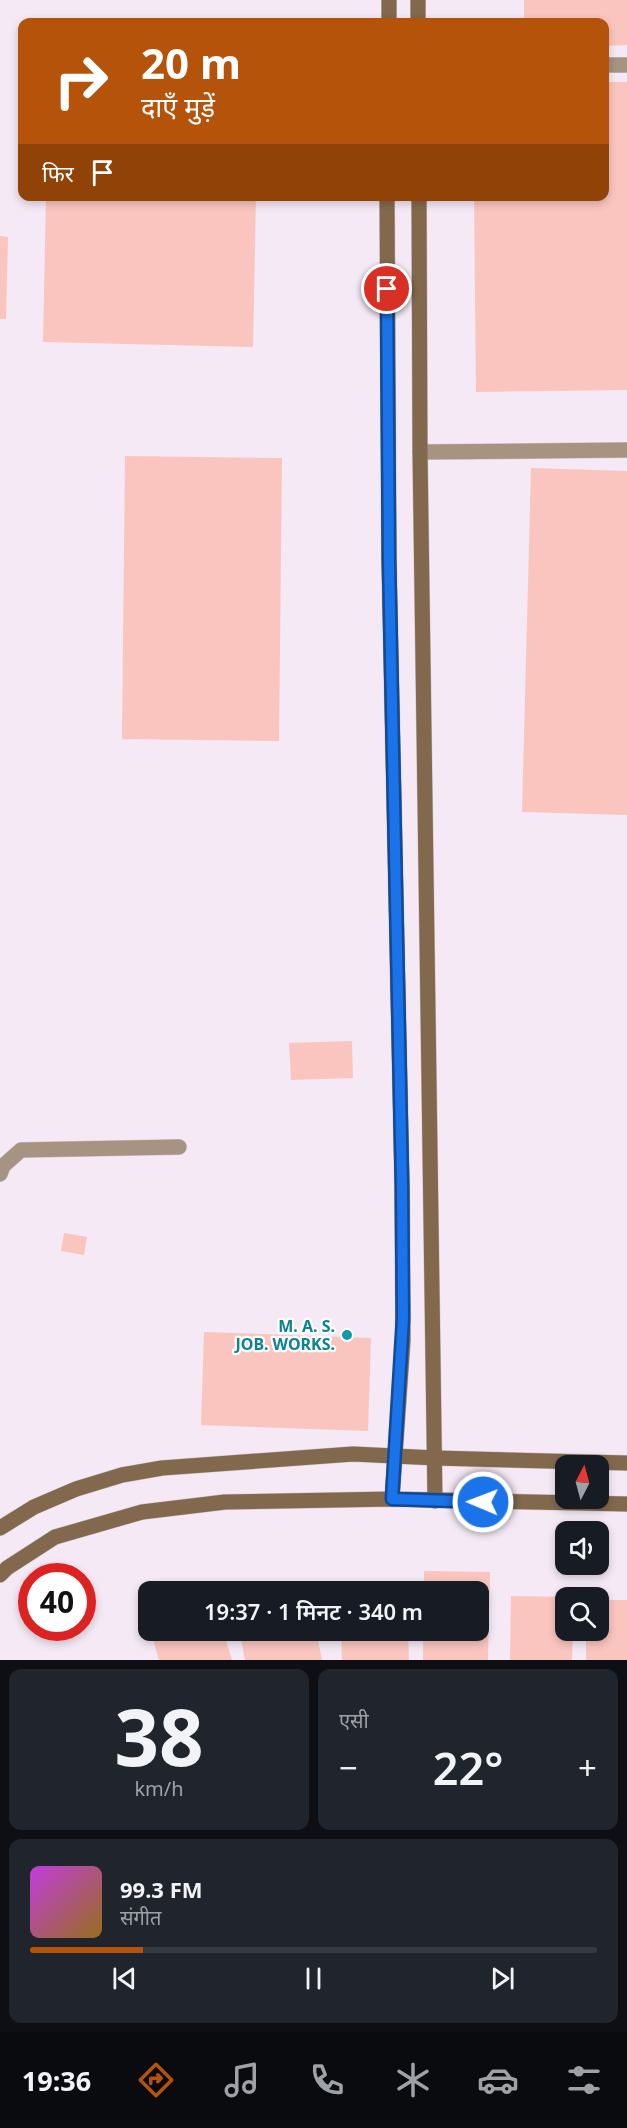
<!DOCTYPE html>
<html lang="hi">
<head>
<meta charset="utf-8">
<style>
  body { margin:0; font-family:"Noto Sans","Noto Sans Devanagari",sans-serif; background:#20242c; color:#f1f3f6; height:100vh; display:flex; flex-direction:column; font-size:22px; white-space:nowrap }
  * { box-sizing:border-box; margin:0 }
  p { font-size:20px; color:#9ea1a6 }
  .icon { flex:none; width:33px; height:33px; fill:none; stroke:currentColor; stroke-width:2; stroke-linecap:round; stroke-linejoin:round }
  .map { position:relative; height:1660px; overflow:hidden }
  .sheet { display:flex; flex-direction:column; gap:9px; padding:9px; background:#0d0f14; flex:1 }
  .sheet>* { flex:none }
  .guide { position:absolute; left:18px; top:18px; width:591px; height:183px; border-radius:12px; box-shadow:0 3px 9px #0003; background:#b45309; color:#fff; overflow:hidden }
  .needle { width:39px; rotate:6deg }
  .controls { position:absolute; left:555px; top:1455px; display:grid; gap:12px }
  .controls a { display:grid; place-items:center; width:54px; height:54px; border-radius:12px; background:#171b24; box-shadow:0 3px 9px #0003; font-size:30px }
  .speed { position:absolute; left:18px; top:1563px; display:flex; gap:12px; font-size:30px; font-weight:700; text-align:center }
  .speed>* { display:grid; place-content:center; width:78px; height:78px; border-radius:50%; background:#171b24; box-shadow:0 3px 9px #0003; line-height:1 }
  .speed .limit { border:9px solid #d22; background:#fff; color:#111 }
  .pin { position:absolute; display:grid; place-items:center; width:51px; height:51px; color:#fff; margin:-26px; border:3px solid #fff; border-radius:50%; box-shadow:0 2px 6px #0007 }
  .me { position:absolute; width:66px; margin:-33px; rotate:271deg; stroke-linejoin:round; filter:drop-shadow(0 0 4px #0008) }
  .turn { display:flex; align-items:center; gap:21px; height:126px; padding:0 24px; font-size:27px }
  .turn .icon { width:78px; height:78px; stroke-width:2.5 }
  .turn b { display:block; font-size:42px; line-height:51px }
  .then { display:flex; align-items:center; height:57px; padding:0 24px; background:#0003; gap:12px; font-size:22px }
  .big { font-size:45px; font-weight:600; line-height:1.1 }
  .sheet .card { flex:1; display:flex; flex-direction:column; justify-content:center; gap:9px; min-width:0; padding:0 21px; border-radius:12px; background:#20242c }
  .sheet .dial { align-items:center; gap:0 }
  .dial b { font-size:78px; line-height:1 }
  .song { display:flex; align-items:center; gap:18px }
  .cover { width:72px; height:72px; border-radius:9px; background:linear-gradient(135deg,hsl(290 70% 55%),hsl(40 70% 35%)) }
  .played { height:6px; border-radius:3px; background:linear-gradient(90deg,#b45309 20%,#363941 20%) }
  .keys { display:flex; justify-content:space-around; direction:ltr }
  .heat { display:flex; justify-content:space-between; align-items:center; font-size:33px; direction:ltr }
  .sheet .tiles { flex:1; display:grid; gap:9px; grid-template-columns:1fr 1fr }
  .card:last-child { grid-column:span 2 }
  .trip { position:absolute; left:138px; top:1581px; width:351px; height:60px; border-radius:12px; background:#171b24; box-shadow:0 3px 9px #0003; font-weight:600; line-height:60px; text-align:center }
  .dock { display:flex; height:96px; justify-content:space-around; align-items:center; background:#090b0e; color:#9ea1a6 }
  .dock .icon { width:42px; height:42px }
  .dock .on { color:#b45309 }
  .dock b { font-size:27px; color:#f1f3f6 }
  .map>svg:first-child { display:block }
  .building { fill:#fac5bf }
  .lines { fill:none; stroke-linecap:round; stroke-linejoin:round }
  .lane-casing { stroke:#cec4cf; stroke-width:16 }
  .street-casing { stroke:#cec4cf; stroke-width:16 }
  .secondary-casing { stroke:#cec4cf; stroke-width:16 }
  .lane { stroke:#a69381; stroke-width:15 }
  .street { stroke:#a69381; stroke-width:15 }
  .secondary { stroke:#82694d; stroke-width:15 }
  .route-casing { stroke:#114b97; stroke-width:15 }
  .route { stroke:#1a73e8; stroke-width:10 }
  .culture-dot { fill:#0f9aa8; stroke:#fff; stroke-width:2 }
  .labels { text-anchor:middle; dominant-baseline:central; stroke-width:4.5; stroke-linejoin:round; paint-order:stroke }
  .culture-label { font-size:16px; font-weight:bold; fill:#0d838f; stroke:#fff; text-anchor:end }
</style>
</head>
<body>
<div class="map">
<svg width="627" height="1660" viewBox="0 0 627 1660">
  <rect width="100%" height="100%" fill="#f4e9f5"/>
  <!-- building -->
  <g class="building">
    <polygon points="524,0 627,0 627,45 604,46 604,22 524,22"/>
    <polygon points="604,82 627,82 627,390 476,392 474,196 604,196"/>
    <polygon points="46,196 256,196 253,347 43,342"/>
    <polygon points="0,236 8,237 6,319 0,319"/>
    <polygon points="125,456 282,458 279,741 122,739"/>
    <polygon points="531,468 627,471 627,815 522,812"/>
    <polygon points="352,1041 353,1078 291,1080 289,1043"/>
    <polygon points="64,1233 87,1237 84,1255 61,1251"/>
    <polygon points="204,1332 371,1338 368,1431 201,1425"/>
    <polygon points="424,1571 490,1572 488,1660 423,1660 423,1630 478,1630 478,1592 424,1592"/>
    <polygon points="406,1589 407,1592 379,1592 379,1590"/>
    <polygon points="511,1596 566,1597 566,1630 573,1630 572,1660 510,1660"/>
    <polygon points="598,1600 627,1600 627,1660 586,1660 586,1630 598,1630"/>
    <polygon points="158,1630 223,1630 232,1660 159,1660 151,1632"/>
    <polygon points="239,1630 316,1630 322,1660 245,1660"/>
    <polygon points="341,1630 408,1630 409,1660 342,1660"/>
  </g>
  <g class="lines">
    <!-- lane casing -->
    <g class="lane-casing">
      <g id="lane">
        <polyline points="604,65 627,65"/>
        <polyline points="420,452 627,450"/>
      </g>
    </g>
    <!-- street casing -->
    <g class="street-casing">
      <polyline id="street" points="0,1174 3,1166 21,1150 179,1147"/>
    </g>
    <!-- secondary casing -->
    <g class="secondary-casing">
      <g id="secondary">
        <polyline points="418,0 418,22"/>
        <polyline points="389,22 389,0"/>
        <polyline points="387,196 389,561 402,1185 403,1340 392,1499"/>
        <polyline points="419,196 420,452 435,1501"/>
        <polyline points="0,1528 34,1507 76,1489 122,1475 162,1468 353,1454 436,1458 627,1463"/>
        <polyline points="0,1575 7,1568 55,1537 142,1512 225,1502 392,1499 627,1504"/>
      </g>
    </g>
    <!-- lane -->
    <use href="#lane" class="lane"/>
    <!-- street -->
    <use href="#street" class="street"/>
    <!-- secondary -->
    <use href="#secondary" class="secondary"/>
  </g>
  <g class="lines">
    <!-- route casing -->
    <g class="route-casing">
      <polyline id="route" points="387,289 389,561 402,1185 403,1318 392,1499 483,1502"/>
    </g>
    <!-- route -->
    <use href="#route" class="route"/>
  </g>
  <!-- markers -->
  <circle class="culture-dot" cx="347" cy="1335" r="6"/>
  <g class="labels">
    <!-- culture labels -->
    <g class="culture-label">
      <text x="335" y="1326">M. A. S.<tspan x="335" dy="18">JOB. WORKS.</tspan></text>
    </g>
  </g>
</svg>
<div class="controls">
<a><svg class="needle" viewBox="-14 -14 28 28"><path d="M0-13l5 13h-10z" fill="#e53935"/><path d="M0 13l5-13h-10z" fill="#9ea1a6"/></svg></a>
<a><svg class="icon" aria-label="sound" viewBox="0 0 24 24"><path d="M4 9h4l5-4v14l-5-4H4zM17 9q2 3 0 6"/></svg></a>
<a><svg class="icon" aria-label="search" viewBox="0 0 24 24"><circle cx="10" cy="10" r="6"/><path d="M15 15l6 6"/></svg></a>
</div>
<div class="speed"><div class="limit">40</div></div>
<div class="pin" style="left:387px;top:289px;background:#d93025"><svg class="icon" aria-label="arrive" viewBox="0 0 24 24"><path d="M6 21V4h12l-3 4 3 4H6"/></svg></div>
<svg class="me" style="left:483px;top:1502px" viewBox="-20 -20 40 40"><circle r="17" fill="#1a73e8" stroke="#fff" stroke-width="3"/><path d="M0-11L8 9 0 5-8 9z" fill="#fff"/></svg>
<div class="trip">19:37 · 1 मिनट · 340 m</div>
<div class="guide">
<div class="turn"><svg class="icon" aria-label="right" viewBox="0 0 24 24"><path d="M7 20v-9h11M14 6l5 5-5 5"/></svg><div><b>20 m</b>दाएँ मुड़ें</div></div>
<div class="then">फिर<svg class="icon" aria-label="arrive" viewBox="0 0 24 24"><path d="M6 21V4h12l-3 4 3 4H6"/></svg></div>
</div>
</div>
<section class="sheet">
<div class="tiles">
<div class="card dial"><b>38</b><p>km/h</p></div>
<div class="card"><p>एसी</p>
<div class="heat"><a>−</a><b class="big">22°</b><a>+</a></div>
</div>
<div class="card">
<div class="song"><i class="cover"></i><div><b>99.3 FM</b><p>संगीत</p></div></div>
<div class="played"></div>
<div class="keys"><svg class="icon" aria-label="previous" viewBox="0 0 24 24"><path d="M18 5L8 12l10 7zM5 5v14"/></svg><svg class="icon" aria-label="pause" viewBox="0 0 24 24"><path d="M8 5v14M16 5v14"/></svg><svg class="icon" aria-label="next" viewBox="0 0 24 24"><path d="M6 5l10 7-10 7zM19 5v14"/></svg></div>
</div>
</div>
</section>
<nav class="dock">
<b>19:36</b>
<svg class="icon on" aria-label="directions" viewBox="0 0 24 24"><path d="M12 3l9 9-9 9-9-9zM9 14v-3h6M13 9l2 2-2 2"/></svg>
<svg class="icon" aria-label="music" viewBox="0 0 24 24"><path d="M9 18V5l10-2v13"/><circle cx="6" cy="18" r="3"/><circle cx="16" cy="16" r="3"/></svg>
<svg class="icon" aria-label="phone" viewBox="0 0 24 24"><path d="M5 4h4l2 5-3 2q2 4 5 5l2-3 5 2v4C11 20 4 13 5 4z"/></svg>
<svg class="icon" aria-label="climate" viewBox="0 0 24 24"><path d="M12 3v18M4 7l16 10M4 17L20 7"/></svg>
<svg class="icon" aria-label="car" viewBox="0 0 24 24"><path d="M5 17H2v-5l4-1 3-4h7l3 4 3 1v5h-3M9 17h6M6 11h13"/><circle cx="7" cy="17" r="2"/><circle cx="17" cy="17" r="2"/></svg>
<svg class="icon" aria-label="filters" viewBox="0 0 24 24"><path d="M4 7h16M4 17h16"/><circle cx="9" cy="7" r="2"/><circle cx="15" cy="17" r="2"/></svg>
</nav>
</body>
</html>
